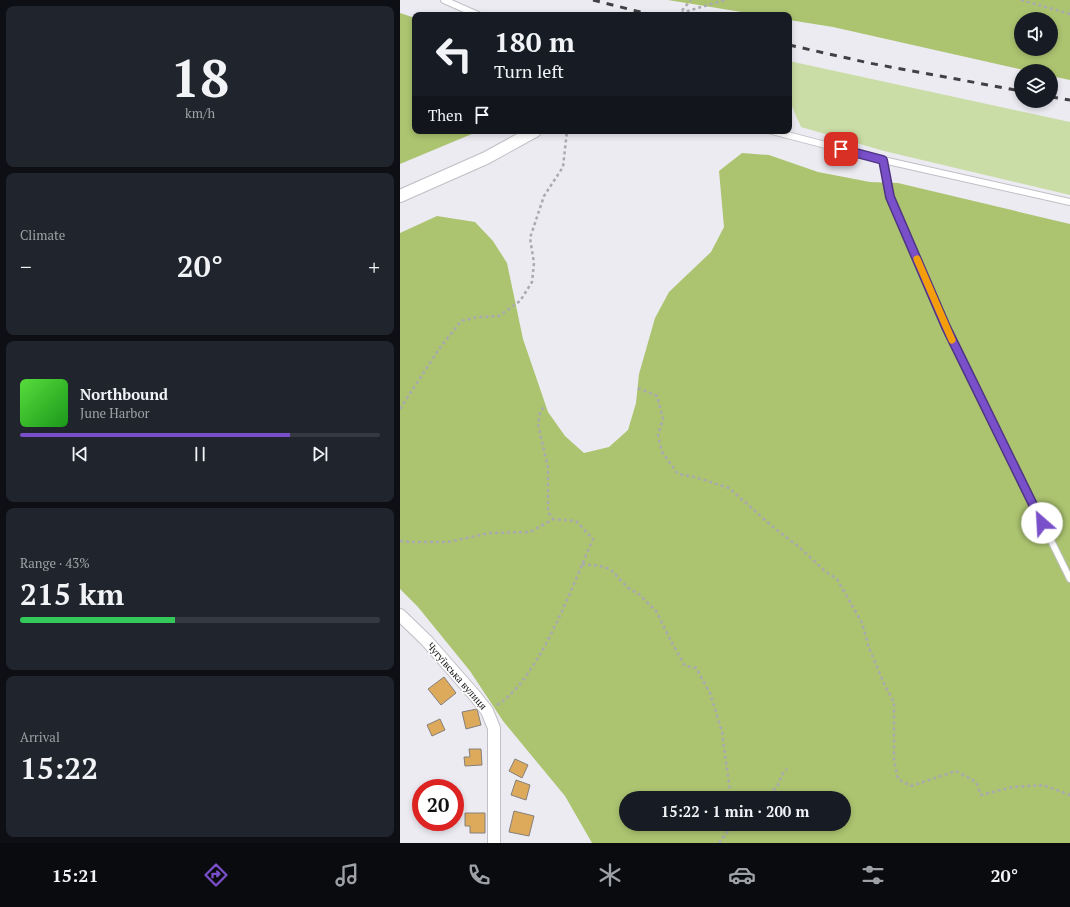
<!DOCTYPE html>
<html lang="en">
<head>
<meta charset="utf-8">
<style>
  body { margin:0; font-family:"PT Serif",serif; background:#20242c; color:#f1f3f6; height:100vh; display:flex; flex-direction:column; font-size:15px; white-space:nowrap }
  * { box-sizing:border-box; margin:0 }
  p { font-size:13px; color:#9ea1a6 }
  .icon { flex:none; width:22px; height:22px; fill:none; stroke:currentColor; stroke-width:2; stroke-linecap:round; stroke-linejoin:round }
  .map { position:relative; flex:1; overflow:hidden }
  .details { display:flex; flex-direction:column; gap:6px; padding:6px; background:#0d0f14; width:400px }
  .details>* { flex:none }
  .guide { position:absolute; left:12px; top:12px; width:380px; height:122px; border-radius:8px; box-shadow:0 2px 6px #0003; background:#171b24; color:#f1f3f6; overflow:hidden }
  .controls { position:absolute; left:614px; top:12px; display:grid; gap:8px }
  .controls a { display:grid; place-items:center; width:44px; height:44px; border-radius:50%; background:#171b24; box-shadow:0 2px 6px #0003; font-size:20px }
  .speed { position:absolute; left:12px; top:779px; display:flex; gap:8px; font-size:20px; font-weight:700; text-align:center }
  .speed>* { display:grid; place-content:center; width:52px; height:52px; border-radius:50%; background:#171b24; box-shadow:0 2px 6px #0003; line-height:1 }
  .speed .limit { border:6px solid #d22; background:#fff; color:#111 }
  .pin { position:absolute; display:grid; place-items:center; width:34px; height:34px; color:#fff; margin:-17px; border-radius:8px; box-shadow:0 2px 6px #0006 }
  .me { position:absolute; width:44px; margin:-22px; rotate:334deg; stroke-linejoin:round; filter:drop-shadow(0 0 3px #0008) }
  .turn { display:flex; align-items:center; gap:14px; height:84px; padding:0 16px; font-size:18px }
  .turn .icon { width:52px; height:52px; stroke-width:2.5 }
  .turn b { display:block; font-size:28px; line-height:34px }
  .then { display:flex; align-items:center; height:38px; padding:0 16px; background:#0003; gap:8px; font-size:15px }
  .big { font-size:30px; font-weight:600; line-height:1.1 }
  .details .card { flex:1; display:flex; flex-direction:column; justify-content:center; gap:6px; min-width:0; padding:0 14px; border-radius:8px; background:#20242c }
  .details .dial { align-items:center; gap:0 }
  .dial b { font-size:52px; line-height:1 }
  .song { display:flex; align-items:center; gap:12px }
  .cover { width:48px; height:48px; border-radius:6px; background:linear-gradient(135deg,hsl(110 70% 55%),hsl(120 70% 35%)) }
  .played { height:4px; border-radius:2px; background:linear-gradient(90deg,#7950c9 75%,#363941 75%) }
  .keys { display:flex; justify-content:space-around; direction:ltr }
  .heat { display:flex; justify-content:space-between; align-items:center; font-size:22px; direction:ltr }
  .charge { height:6px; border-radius:3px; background:linear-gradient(90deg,#34c759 43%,#363941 0) }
  .trip { position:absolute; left:219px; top:791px; width:232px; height:40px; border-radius:20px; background:#171b24; box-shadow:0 2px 6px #0003; font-weight:600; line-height:40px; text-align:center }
  .tabs { display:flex; height:64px; justify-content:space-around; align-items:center; background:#090b0e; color:#9ea1a6 }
  .tabs .icon { width:28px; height:28px }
  .tabs .active { color:#7950c9 }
  .tabs b { font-size:18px; color:#f1f3f6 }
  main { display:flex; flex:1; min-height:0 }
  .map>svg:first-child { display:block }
  .green { fill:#cbdda6 }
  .forest { fill:#acc470; fill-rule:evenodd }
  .building { fill:#dda95b; stroke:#84807b }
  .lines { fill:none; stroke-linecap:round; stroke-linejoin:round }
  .lane-casing { stroke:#bfbfc5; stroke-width:8 }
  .street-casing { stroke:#bfbfc5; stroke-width:14 }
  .path { stroke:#aaa9af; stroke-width:2.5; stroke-dasharray:3 3; stroke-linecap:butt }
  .lane { stroke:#fff; stroke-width:6 }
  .street { stroke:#fff; stroke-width:12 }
  .rail { stroke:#414044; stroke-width:3; stroke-dasharray:7 7; stroke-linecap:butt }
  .route-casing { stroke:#4f3483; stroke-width:10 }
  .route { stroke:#7950c9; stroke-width:7 }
  .slow { stroke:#f59e0b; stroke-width:7 }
  .labels { text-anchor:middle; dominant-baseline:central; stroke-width:3; stroke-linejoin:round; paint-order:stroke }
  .street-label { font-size:10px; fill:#131215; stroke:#fff }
</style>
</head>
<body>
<main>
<section class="details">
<div class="card dial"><b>18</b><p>km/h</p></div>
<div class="card"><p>Climate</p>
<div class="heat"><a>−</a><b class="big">20°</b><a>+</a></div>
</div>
<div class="card">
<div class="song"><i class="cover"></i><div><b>Northbound</b><p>June Harbor</p></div></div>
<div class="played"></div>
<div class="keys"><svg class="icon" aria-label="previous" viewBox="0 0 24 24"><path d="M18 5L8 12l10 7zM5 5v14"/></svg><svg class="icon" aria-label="pause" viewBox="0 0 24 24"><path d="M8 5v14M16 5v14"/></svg><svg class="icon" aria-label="next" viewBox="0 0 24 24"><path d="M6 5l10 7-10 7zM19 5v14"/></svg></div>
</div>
<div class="card"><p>Range · 43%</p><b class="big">215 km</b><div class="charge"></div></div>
<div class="card"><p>Arrival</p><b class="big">15:22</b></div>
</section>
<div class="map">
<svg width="670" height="843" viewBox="0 0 670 843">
  <rect width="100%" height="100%" fill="#ecebf2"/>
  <!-- green -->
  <polygon class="green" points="389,61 670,122 670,195 484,151 401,127 389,100"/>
  <!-- forest -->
  <g class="forest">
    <path d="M 268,0 L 670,0 L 670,80 L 651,76 L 651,71 L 628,71 L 433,27 L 389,20 L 389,15 L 360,15 ZM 621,19 L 651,19 L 651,49 L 621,49 Z"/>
    <polygon points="0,13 15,18 15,131 79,131 0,164"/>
    <path d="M 342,153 L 369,155 L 418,172 L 470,182 L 498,183 L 670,224 L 670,843 L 192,843 L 165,796 L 103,721 L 70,671 L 18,607 L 0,589 L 0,233 L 37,216 L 75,222 L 93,241 L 107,263 L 123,339 L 148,412 L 165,436 L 184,453 L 209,447 L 228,430 L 236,403 L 239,374 L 255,318 L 269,292 L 311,252 L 324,227 L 319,171 ZM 226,798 L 444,798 L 444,824 L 226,824 Z"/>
  </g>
  <!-- building -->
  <g class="building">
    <polygon points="44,677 56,693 41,705 28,689"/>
    <polygon points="77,709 81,725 66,729 62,712"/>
    <polygon points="40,719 45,730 32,736 27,725"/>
    <polygon points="69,749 81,749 82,765 65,766 64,757 70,757"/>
    <polygon points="115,759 128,765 122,778 109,771"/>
    <polygon points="116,780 130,785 126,800 111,795"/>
    <polygon points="114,811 134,816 129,836 109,832"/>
    <polygon points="65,813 85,813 85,833 70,833 70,826 65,826"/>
  </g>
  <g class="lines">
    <!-- lane casing -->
    <g class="lane-casing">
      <g id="lane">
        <polyline points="44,0 78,15"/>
        <polyline points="372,131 483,160 670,202"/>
        <polyline points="483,160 490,197 546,327 670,579"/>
      </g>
    </g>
    <!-- street casing -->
    <g class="street-casing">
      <g id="street">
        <polyline points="0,196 86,158 135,131"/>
        <polyline points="0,615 27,641 76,697 87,711 94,728 94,843"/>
      </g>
    </g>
    <!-- path -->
    <g class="path">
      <polyline points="621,0 670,14"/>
      <polyline points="281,13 325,0"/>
      <polyline points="278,15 291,0"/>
      <polyline points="238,388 257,396 263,419 258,435 262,452 278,474 295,477 329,488 373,527 399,547 426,572 437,579 462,623 469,648 485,686 494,702 494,760 498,779 511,786 556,771 576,782 581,795 613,787 643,785 670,795"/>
      <polyline points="0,409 39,349 61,321 78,317 99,316 120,301 132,282 134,263 130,238 144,196 163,167 167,131"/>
      <polyline points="0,541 10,542 48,542 90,533 130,532 153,519 148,512 148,468 138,424 140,413 145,405"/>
      <polyline points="182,564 200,566 210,569 227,587 240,595 256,611 272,643 285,666 296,668 310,693 322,732 331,798"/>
      <path d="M 97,705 C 139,680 173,584 193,539 L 176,521 L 153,519"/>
      <polyline points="364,798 377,787 383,773 387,769"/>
      <polyline points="319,843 331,827 332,824"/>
    </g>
    <!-- lane -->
    <use href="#lane" class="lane"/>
    <!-- street -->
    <use href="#street" class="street"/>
    <!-- rail -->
    <g class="rail">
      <polyline points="193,0 252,15"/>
      <polyline points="389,45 469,63 621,91"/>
      <polyline points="651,97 670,100"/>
    </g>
  </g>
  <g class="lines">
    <!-- route casing -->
    <g class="route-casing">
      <polyline id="route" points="441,149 483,160 490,197 546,327 642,523"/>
    </g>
    <!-- route -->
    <use href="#route" class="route"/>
    <!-- slow -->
    <polyline class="slow" points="517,259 552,340"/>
  </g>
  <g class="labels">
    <!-- street labels -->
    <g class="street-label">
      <text transform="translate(57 676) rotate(49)">Чугуївська вулиця</text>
    </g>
  </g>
</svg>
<div class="controls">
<a><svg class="icon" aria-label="sound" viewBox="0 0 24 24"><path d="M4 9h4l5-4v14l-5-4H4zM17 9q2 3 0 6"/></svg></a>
<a><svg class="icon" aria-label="layers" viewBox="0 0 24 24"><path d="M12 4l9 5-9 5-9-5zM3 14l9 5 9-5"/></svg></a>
</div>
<div class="speed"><div class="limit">20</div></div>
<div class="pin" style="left:441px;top:149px;background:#d93025"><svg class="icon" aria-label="arrive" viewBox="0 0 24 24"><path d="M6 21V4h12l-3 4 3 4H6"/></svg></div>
<svg class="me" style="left:642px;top:523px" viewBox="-20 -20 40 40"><circle r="19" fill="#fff"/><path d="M0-13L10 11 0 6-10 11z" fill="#7950c9"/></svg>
<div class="trip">15:22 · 1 min · 200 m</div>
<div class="guide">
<div class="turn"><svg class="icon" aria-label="left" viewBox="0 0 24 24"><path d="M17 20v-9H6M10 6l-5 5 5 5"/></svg><div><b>180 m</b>Turn left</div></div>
<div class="then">Then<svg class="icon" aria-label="arrive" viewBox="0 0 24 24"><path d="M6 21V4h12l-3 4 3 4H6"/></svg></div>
</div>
</div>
</main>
<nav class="tabs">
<b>15:21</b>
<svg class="icon active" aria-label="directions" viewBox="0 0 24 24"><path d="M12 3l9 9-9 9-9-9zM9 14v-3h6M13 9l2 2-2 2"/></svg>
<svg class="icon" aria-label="music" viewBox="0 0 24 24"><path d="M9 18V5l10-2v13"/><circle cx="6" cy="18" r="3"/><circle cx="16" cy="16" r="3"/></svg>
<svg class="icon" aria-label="phone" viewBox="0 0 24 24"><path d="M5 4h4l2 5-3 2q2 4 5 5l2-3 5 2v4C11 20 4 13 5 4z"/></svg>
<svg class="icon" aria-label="climate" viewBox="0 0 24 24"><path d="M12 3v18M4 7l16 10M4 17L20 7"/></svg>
<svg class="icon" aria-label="car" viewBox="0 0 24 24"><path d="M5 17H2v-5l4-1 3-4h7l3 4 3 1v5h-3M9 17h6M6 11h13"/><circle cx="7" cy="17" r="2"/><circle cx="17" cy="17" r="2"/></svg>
<svg class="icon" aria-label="filters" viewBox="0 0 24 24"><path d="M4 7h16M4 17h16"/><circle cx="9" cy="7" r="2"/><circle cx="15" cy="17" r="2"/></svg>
<b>20°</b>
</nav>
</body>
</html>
